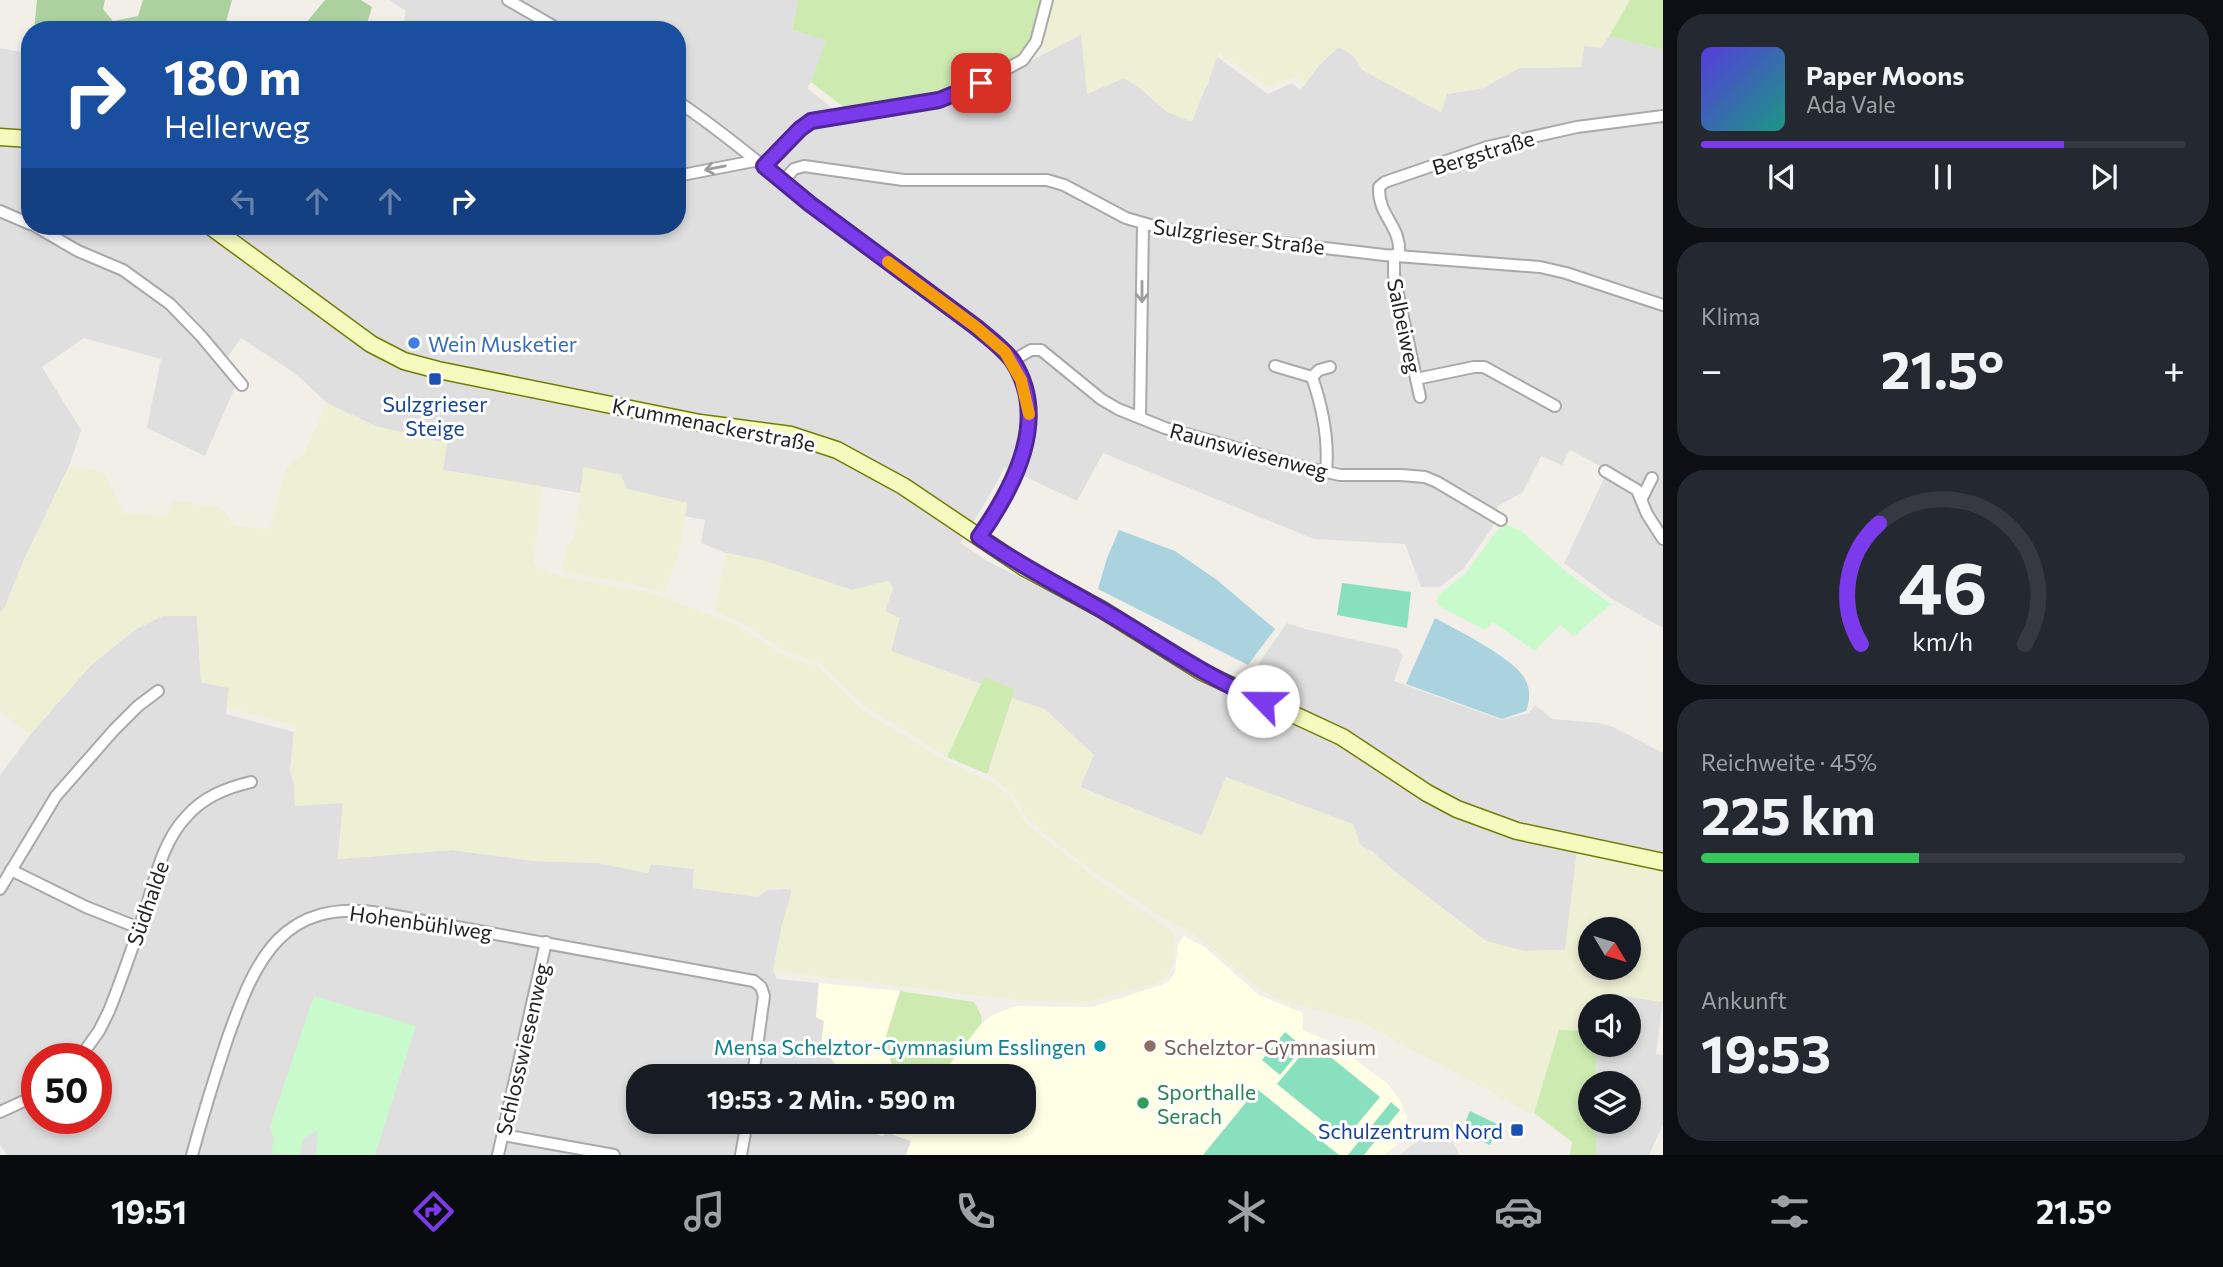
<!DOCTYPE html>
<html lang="de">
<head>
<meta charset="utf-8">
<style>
  body { margin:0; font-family:Commissioner,sans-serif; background:#242831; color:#f1f3f6; height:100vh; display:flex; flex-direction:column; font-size:26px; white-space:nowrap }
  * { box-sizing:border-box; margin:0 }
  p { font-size:23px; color:#9ea1a6 }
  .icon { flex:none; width:38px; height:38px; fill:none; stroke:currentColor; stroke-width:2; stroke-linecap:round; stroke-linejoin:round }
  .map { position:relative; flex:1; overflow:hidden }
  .panel { display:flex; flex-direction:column; gap:14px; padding:14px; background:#0d0f14; width:560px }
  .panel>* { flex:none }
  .banner { position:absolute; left:21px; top:21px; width:665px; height:214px; border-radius:28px; box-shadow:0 4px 10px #0003; background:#1a4fa0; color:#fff; overflow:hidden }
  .needle { width:46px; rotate:128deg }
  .fabs { position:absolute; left:1578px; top:917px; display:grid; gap:14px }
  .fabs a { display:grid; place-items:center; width:63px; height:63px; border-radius:50%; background:#171b24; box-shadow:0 4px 10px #0003; font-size:35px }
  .speed { position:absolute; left:21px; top:1043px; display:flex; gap:14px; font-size:35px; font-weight:700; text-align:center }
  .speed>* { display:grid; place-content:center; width:91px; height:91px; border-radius:50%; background:#171b24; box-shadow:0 4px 10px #0003; line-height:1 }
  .speed .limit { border:10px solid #d22; background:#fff; color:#111 }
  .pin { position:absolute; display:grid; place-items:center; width:60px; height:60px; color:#fff; margin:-30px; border-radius:14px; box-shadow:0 4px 10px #0006 }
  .me { position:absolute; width:77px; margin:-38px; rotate:293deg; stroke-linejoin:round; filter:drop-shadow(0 0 5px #0008) }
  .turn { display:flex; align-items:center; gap:24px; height:147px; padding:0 28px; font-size:32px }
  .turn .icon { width:91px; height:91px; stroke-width:2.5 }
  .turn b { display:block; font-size:49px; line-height:60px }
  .lanes { display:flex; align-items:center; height:66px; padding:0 28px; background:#0003; justify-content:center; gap:35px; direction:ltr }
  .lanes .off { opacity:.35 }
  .big { font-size:52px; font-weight:700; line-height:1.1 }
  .panel .card { flex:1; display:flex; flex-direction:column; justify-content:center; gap:10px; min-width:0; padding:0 24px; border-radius:28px; background:#242831 }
  .panel .dial { align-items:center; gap:0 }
  .dial svg { height:182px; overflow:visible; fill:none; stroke:#363941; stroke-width:7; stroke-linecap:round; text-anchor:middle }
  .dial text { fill:#f1f3f6; stroke:none }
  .song { display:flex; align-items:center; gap:21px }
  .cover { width:84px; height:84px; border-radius:10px; background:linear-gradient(135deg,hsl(250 70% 55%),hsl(170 70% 35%)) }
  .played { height:7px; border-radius:4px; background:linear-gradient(90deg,#7c3aed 75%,#363941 75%) }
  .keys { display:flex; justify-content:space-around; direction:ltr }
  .heat { display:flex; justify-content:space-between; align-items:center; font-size:38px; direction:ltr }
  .charge { height:10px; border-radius:5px; background:linear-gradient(90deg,#34c759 45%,#363941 0) }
  .trip { position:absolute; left:626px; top:1064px; width:410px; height:70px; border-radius:28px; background:#171b24; box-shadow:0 4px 10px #0003; font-weight:700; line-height:70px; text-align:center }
  .menu { display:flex; height:112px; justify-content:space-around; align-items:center; background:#090b0e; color:#9ea1a6 }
  .menu .icon { width:49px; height:49px }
  .menu .on { color:#7c3aed }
  .menu b { font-size:32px; color:#f1f3f6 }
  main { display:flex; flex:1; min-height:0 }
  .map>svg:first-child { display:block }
  .residential { fill:#e0dfdf; fill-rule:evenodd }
  .education { fill:#ffffe5 }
  .farmland { fill:#eef0d5; fill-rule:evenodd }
  .grass { fill:#cdebb0 }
  .forest { fill:#add19e }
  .park { fill:#c8facc }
  .pitch { fill:#88e0be }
  .parking { fill:#e2e2e2 }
  .water { fill:#aad3df }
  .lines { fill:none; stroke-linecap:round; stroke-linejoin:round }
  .minor-casing { stroke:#a9a9a9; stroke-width:14 }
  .secondary-casing { stroke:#707d05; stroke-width:19 }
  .minor { stroke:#fff; stroke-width:10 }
  .secondary { stroke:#f7fabf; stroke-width:16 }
  .oneway { stroke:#9c9c9c }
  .route-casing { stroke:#51269a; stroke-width:18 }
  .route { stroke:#7c3aed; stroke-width:12 }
  .slow { stroke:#f59e0b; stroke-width:12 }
  .shop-dot { fill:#3f7fe0; stroke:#fff; stroke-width:2.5 }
  .transit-dot { fill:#1a4fb4; stroke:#fff; stroke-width:2.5 }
  .culture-dot { fill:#0f9aa8; stroke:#fff; stroke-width:2.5 }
  .education-dot { fill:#8d6e63; stroke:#fff; stroke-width:2.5 }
  .leisure-dot { fill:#2e9e5b; stroke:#fff; stroke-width:2.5 }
  .labels { text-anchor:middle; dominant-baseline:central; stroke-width:6; stroke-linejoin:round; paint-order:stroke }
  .street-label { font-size:21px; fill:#222; stroke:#fff }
  .shop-label { font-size:21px; fill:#366cbe; stroke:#fff; text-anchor:start }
  .transit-label { font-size:21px; fill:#164399; stroke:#fff }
  .culture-label { font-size:21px; fill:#0d838f; stroke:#fff; text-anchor:end }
  .education-label { font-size:21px; fill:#785e54; stroke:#fff; text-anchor:start }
  .leisure-label { font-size:21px; fill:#27864d; stroke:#fff; text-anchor:start }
</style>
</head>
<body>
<main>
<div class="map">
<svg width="1663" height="1155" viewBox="0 0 1663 1155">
  <rect width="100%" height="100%" fill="#f2efe9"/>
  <!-- residential -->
  <g class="residential">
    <polygon points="389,0 798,0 792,30 827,40 811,82 807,88 832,108 835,122 931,106 995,80 1081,34 1124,78 1140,88 1167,112 1207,87 1216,56 1268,94 1292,83 1300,90 1319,65 1339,47 1354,56 1363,70 1441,112 1447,94 1483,88 1519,68 1581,67 1584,46 1601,48 1609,36 1663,50 1663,628 1612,599 1564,563 1608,470 1570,450 1562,465 1541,456 1523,492 1498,506 1492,528 1464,568 1440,587 1421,587 1405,544 1314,539 1103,453 1077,501 1005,467 985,503 960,543 989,562 1084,609 1203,683 1243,702 1261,660 1287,623 1305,629 1398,649 1403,655 1394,681 1502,720 1529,713 1535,705 1552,719 1600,723 1613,727 1663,753 1663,855 1581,835 1577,852 1565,950 1524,951 1486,941 1394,871 1373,852 1226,777 1203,836 1080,787 1046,710 1012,698 1015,689 984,678 981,684 890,651 885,611 893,588 852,590 765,561 726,553 701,543 705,520 685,516 687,503 627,489 620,475 584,468 580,493 443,470 447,443 375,426 327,403 296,374 241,338 221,366 236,385 205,456 147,428 161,359 84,338 42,367 81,430 69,466 22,564 5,607 0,612 0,48 30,54 30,226 677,226 677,30 402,30 406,11"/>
    <path d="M 162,616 L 197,616 L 201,682 L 229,688 L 226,714 L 294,732 L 290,771 L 294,784 L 295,805 L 343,802 L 338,859 L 452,850 L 535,861 L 599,863 L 648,873 L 651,864 L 694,869 L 693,888 L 725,892 L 789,889 L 792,891 L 782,925 L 773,971 L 777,979 L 819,983 L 816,1017 L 824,1021 L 821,1046 L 845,1076 L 639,1076 L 639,1122 L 849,1122 L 849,1125 L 888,1133 L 911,1141 L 906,1155 L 7,1155 L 0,1145 L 0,775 L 30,735 L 91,665 L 136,629 ZM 37,1059 L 96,1059 L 96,1118 L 37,1118 Z"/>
    <polygon points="1615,994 1663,1002 1656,1054 1663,1055 1663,1124 1649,1155 1596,1155 1596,1122 1629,1122 1629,1083 1596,1083 1597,1045 1629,1045 1629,1006 1602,1006 1604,999"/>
  </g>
  <!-- education -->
  <g class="education">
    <polygon points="1184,936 1206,948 1259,995 1303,1013 1303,1030 1333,1043 1388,1084 1400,1100 1407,1117 1406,1132 1396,1146 1384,1155 906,1155 911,1141 888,1133 882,1136 848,1125 849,1122 1024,1122 1024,1076 940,1076 981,1024 992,1015 1016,1006 1092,1007 1161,985 1169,981 1175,972 1178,944"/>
    <polygon points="819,983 900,991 885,1040 894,1073 898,1076 845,1076 821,1046 824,1021 816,1017"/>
  </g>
  <!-- farmland -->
  <g class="farmland">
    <polygon points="1050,0 1630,0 1601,48 1584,46 1581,67 1519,68 1483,88 1447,94 1441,112 1362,70 1354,56 1339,47 1319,65 1304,86 1296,77 1272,86 1267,86 1219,53 1192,122 1167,112 1140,88 1124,78 1087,94 1081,34 1048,52 1043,44 1046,39 1043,32"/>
    <polygon points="327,403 375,426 447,443 443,470 542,486 533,565 560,576 651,593 736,624 783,655 817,666 864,711 939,757 993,783 1011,797 1023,819 1035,831 1098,880 1172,931 1174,935 1173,961 1169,973 1156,983 1084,1003 1015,1000 773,971 782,925 792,891 789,889 771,888 757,897 693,888 694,869 652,864 648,873 599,863 535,861 452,850 338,859 343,803 295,806 294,784 290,771 296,726 227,707 229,688 201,682 197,616 162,616 136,629 91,665 30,735 0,711 0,613 5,607 22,564 69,466 104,472 123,513 167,515 172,501 220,507 235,526 270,529 286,469 305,452"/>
    <polygon points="584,467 621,475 627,489 687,503 679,552 664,593 635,585 561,571 568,543 574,540"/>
    <polygon points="726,553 765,561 852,590 887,581 893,587 885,611 900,618 891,651 981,684 947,757 866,707 820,664 784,651 742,623 715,611"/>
    <path d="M 1012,698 L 1046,710 L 1094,755 L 1080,788 L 1202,836 L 1226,777 L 1353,824 L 1361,846 L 1373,852 L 1394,871 L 1485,941 L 1524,951 L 1565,950 L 1577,852 L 1663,870 L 1663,1002 L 1615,995 L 1604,999 L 1602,1006 L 1591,1006 L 1591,1031 L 1559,1030 L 1534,1113 L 1530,1113 L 1361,1022 L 1289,1003 L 1263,992 L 1196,935 L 1159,916 L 1094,872 L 1045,834 L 1027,818 L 1012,793 L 987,774 ZM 1591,929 L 1629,929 L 1629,968 L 1591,968 Z"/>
  </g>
  <!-- grass -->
  <g class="grass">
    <polygon points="798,0 1044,0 1037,32 1024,54 978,80 939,95 849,111 811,82 826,40 792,30"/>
    <polygon points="1630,0 1663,0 1663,50 1609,36"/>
    <polygon points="984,677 1015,689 987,774 947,757"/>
    <polygon points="900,991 974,1002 982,1017 981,1024 940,1076 898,1076 894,1073 885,1040"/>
    <polygon points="1559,1030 1591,1031 1591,1045 1597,1045 1596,1083 1591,1083 1591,1122 1596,1122 1596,1155 1570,1155 1572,1142 1534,1113"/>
  </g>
  <!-- forest -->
  <g class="forest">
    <polygon points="37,0 105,0 103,9 113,21 138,16 143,0 232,0 226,22 241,30 34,30"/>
    <polygon points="325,0 361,0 372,7 365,30 300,30"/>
  </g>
  <!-- park -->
  <g class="park">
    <polygon points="1507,525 1521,531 1568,573 1611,604 1574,636 1560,625 1535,651 1493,622 1485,630 1439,606 1436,600 1442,592 1466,573 1498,529"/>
    <polygon points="314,996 416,1026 375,1155 316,1155 318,1130 303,1139 300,1155 271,1153 274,1139 270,1126"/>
  </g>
  <!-- pitch -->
  <g class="pitch">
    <polygon points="1342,583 1411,592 1407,628 1337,615"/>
    <polygon points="1285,1032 1303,1047 1280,1075 1262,1060"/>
    <polygon points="1312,1042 1380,1097 1345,1139 1277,1084"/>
    <polygon points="1257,1089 1339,1155 1203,1155"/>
    <polygon points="1391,1102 1400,1110 1364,1155 1348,1155"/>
    <polygon points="1470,1111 1499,1125 1490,1145 1461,1132"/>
  </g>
  <!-- parking -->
  <polygon class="parking" points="1431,1131 1437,1138 1447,1132 1460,1155 1399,1155"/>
  <!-- water -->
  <g class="water">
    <polygon points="1119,530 1175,551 1217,580 1275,629 1248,665 1098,589 1107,558"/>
    <path d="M 1435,618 C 1457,630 1514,658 1525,679 C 1531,690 1530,700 1526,711 L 1502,719 L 1406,684 Z"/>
  </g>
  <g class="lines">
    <!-- minor casing -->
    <g class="minor-casing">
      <g id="minor">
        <polyline points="508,0 560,30"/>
        <path d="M 677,101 C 725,133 767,170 812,205 C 866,247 921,286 976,327 C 988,337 1002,347 1012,360 C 1043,406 1027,450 1004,494 C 996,508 989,523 979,537"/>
        <polyline points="764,166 808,123 939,100 981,83 1023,60 1036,42 1047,0"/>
        <polyline points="677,176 754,161"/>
        <polyline points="783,181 794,169 804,166 903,180 1047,180 1064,185 1126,218 1164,229 1384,255 1540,267 1566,273 1663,305"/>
        <polyline points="0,211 30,224"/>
        <polyline points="35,226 78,251 123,270 170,304 201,336 242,385"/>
        <polyline points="1394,255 1394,275 1420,397"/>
        <path d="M 1399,256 C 1402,225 1378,218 1379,187 L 1385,182 L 1487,147 L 1577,127 L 1663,116"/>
        <polyline points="1012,361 1031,350 1041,350 1101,399 1118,409 1165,428 1304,467 1340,475 1401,475 1425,477 1437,482 1501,520"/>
        <path d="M 1275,366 L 1312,377 C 1322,406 1329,441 1326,472"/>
        <polyline points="1312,377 1319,370 1330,367"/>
        <polyline points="1416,379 1474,367 1484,367 1555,406"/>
        <polyline points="1140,418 1143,224"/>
        <polyline points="1605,471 1637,490 1647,514 1663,539"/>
        <polyline points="1642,498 1652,478"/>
        <polyline points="11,870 86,907 139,928"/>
        <polyline points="0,889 56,796 114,730 138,706 158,691"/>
        <path d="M 79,1059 L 99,1031 L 109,1011 C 123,976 135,940 147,905 C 156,875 164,840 186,817 C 203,797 226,788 251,782"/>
        <polyline points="0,1112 37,1095"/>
        <polyline points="503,1135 614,1155"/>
        <path d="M 192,1155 C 203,1115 215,1076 228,1037 C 256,958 283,898 380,913 L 754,981 L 761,987 L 764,996 L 753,1076"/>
        <polyline points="498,1155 546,942"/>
        <polyline points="741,1155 747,1122"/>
      </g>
    </g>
    <!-- secondary casing -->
    <g class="secondary-casing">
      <g id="secondary">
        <polyline points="0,137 30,139"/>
        <polyline points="210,226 371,344 404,361 438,370 700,423 791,435 837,450 903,486 1025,568 1101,609 1202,672 1342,737 1427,793 1457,809 1517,831 1663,862"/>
      </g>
    </g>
    <!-- minor -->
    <use href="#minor" class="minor"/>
    <!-- secondary -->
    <use href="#secondary" class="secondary"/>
  </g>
  <!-- one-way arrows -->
  <defs><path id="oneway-shaft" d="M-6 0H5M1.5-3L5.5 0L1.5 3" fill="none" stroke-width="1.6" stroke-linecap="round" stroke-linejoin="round" transform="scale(1.75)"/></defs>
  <g class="oneway">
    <use href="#oneway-shaft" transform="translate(715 168) rotate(169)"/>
    <use href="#oneway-shaft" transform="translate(1142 292) rotate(90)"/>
  </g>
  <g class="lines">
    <!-- route casing -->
    <g class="route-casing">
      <path id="route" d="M 981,83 L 939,100 L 811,121 L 800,129 L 764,166 L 810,204 L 976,327 C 988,337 1002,347 1012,360 C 1051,418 1014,487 979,537 C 1020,566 1065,588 1109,614 C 1160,644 1208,678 1263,701"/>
    </g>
    <!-- route -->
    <use href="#route" class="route"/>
    <!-- slow -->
    <polyline class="slow" points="888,262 976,327 1005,352 1021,380 1029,414"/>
  </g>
  <!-- markers -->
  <circle class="shop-dot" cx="414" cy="343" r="7"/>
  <g class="transit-dot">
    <rect x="428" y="372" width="14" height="14" rx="3.5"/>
    <rect x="1510" y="1123" width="14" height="14" rx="3.5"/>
  </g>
  <circle class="culture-dot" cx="1100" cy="1046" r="7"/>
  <circle class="education-dot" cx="1150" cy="1046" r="7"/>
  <circle class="leisure-dot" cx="1143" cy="1103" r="7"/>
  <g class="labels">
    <!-- street labels -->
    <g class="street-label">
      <text transform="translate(1483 152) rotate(-17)">Bergstraße</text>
      <text transform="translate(1239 236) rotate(7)">Sulzgrieser Straße</text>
      <text transform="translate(1405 326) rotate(78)">Salbeiweg</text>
      <text transform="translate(714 424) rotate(11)">Krummenackerstraße</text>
      <text transform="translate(1249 450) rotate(15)">Raunswiesenweg</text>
      <text transform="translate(147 903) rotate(-71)">Südhalde</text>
      <text transform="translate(421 922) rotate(8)">Hohenbühlweg</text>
      <text transform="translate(522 1049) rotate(-77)">Schlosswiesenweg</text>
    </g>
    <!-- shop labels -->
    <g class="shop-label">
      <text x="428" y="343">Wein Musketier</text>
    </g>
    <!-- transit labels -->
    <g class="transit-label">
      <text x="435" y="403">Sulzgrieser<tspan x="435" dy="24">Steige</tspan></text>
      <text x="1503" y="1130" text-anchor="end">Schulzentrum Nord</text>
    </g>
    <!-- culture labels -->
    <g class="culture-label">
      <text x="1086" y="1046">Mensa Schelztor-Gymnasium Esslingen</text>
    </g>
    <!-- education labels -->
    <g class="education-label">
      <text x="1164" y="1046">Schelztor-Gymnasium</text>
    </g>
    <!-- leisure labels -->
    <g class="leisure-label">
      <text x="1157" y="1091">Sporthalle<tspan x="1157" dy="24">Serach</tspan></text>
    </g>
  </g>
</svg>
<div class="fabs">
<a><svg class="needle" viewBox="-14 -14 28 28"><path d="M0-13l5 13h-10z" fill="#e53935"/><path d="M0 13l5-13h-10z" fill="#9ea1a6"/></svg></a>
<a><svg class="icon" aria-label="sound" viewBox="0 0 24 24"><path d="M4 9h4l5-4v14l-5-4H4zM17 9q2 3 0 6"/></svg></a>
<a><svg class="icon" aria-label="layers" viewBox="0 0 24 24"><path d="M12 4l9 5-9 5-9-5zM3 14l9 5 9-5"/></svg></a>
</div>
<div class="speed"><div class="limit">50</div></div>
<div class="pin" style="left:981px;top:83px;background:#d93025"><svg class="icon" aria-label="arrive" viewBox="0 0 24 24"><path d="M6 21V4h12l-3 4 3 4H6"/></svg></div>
<svg class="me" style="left:1263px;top:701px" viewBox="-20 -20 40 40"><circle r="19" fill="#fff"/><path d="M0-13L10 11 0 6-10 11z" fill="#7c3aed"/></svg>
<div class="trip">19:53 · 2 Min. · 590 m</div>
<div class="banner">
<div class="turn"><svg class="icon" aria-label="right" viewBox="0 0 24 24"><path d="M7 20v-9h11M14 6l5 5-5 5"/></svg><div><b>180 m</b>Hellerweg</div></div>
<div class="lanes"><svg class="icon off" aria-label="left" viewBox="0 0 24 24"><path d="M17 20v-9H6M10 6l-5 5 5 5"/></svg><svg class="icon off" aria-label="ahead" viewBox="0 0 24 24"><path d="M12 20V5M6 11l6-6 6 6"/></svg><svg class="icon off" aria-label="ahead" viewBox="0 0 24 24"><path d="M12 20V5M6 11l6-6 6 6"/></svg><svg class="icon" aria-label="right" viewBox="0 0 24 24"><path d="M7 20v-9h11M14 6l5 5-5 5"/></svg></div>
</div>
</div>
<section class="panel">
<div class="card">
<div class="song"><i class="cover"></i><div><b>Paper Moons</b><p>Ada Vale</p></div></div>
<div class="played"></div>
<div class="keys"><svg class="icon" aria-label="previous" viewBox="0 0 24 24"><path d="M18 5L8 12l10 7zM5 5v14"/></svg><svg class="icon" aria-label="pause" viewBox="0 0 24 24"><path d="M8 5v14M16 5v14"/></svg><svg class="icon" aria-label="next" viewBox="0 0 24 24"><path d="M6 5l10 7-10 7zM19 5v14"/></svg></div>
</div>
<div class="card"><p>Klima</p>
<div class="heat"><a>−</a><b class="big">21.5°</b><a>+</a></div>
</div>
<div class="card dial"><svg viewBox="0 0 100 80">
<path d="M14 69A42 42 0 1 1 86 69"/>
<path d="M14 69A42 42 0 0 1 22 16" stroke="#7c3aed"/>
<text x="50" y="56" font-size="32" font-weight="700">46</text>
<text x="50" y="72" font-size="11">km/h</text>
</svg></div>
<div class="card"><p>Reichweite · 45%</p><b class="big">225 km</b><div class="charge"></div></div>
<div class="card"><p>Ankunft</p><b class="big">19:53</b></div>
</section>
</main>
<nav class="menu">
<b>19:51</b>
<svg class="icon on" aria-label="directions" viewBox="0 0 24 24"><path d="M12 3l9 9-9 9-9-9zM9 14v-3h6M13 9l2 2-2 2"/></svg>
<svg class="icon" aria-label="music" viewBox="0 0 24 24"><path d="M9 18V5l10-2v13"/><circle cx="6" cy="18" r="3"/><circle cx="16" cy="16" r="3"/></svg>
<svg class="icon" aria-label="phone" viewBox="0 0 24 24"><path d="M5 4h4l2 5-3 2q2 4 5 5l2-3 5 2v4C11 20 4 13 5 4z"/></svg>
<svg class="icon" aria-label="climate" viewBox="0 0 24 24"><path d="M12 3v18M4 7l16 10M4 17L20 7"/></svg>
<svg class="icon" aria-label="car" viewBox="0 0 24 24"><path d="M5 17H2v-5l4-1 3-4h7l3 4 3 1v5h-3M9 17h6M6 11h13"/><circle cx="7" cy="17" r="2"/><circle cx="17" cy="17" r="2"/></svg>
<svg class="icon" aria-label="filters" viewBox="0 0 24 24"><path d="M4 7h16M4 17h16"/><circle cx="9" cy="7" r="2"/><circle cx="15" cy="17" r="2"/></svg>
<b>21.5°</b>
</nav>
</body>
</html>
